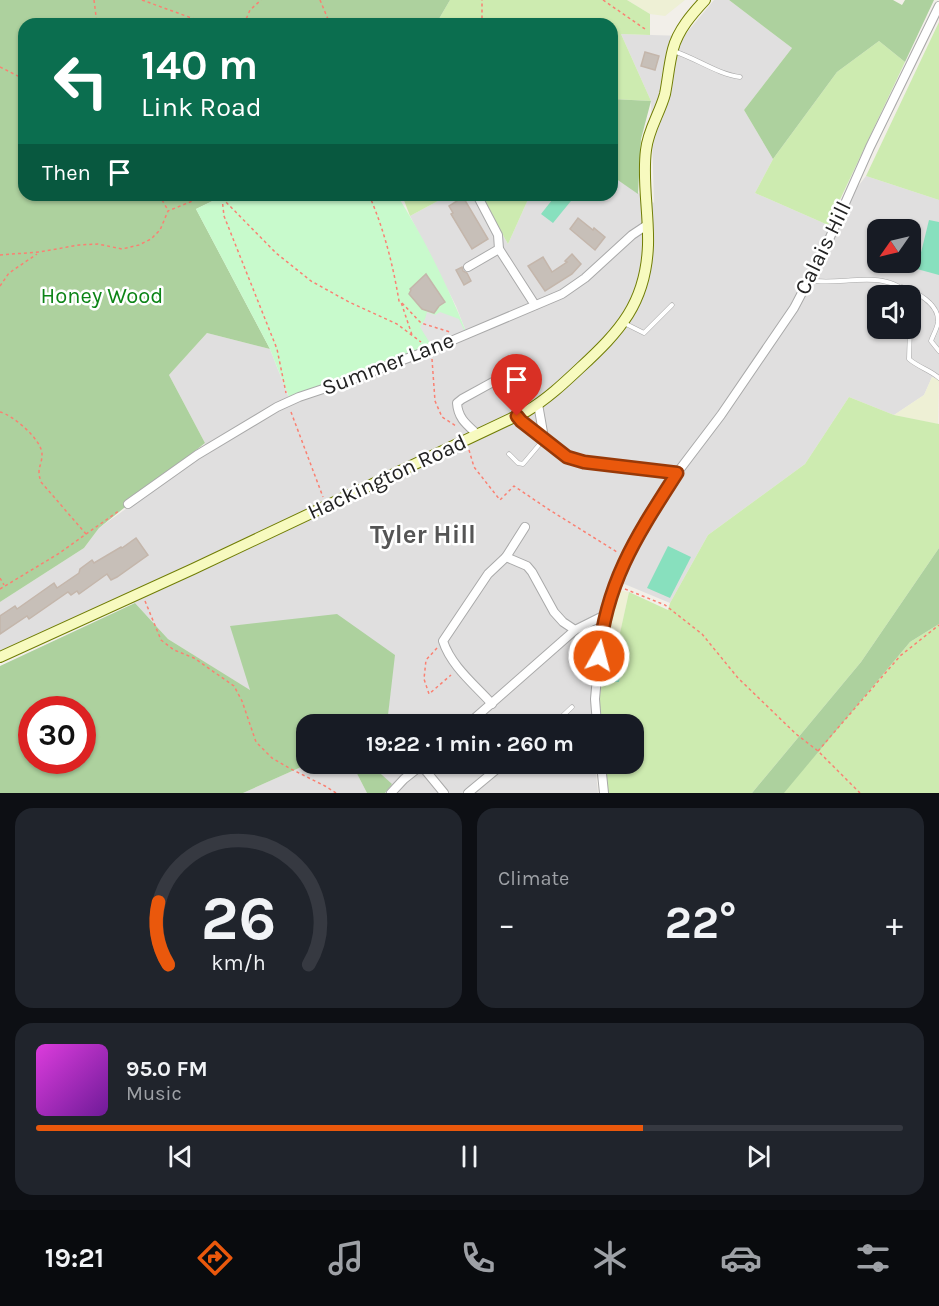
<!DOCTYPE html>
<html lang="en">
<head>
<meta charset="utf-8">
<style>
  body { margin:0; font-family:Karla,sans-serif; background:#20242c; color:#f1f3f6; height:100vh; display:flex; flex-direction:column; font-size:22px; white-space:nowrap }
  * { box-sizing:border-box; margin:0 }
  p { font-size:20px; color:#9ea1a6 }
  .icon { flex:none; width:33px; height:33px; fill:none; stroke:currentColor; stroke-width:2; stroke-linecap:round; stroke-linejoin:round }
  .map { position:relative; height:793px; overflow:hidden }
  .sheet { display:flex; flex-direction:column; gap:15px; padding:15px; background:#0d0f14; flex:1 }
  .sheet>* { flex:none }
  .top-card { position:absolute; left:18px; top:18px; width:600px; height:183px; border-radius:18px; box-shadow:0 2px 4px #0004; background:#0b6e4f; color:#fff; overflow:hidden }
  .needle { width:39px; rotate:236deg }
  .fabs { position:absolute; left:867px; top:219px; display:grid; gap:12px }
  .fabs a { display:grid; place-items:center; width:54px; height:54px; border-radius:12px; background:#171b24; box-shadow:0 2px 4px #0004; font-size:30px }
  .speed { position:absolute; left:18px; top:696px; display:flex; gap:12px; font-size:30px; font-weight:700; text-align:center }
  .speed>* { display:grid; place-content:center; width:78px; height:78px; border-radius:50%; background:#171b24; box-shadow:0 2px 4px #0004; line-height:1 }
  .speed .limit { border:9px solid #d22; background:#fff; color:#111 }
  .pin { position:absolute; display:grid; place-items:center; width:51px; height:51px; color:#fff; margin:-62px -26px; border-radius:50% 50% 50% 0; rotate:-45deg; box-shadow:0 0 6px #0007 }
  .pin .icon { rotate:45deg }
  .me { position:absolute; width:66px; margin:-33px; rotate:7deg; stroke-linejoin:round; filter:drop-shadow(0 0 4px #0008) }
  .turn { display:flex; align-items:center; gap:21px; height:126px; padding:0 24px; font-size:27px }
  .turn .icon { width:78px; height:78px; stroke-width:2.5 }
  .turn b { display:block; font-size:42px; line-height:51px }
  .then { display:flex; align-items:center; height:57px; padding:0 24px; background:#0003; gap:12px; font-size:22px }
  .big { font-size:45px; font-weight:700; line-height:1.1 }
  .sheet .widget { flex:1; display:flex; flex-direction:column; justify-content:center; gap:9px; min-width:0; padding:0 21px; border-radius:18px; background:#20242c }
  .sheet .dial { align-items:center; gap:0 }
  .dial svg { height:156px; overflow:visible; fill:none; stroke:#363941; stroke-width:7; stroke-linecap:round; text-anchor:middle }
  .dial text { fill:#f1f3f6; stroke:none }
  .song { display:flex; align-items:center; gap:18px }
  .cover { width:72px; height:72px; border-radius:9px; background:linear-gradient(135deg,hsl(300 70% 55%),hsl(280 70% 35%)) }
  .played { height:6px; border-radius:3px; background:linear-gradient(90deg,#ea580c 70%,#363941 70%) }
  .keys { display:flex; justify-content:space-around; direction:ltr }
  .heat { display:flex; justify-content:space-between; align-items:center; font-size:33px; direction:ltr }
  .sheet .tiles { flex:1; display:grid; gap:15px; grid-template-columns:1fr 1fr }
  .widget:last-child { grid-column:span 2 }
  .trip { position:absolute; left:296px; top:714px; width:348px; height:60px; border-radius:18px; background:#171b24; box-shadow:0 2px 4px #0004; font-weight:700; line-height:60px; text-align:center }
  .tab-bar { display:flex; height:96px; justify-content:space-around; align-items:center; background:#090b0e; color:#9ea1a6 }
  .tab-bar .icon { width:42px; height:42px }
  .tab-bar .active { color:#ea580c }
  .tab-bar b { font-size:27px; color:#f1f3f6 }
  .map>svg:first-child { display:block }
  .residential { fill:#e0dfdf; fill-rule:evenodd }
  .farmland { fill:#eef0d5 }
  .grass { fill:#cdebb0 }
  .forest { fill:#add19e; fill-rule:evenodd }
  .park { fill:#c8facc }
  .pitch { fill:#88e0be }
  .parking { fill:#e2e2e2 }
  .building { fill:#c7bfb8; stroke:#c4b6ab; stroke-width:1.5 }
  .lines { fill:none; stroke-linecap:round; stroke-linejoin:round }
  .lane-casing { stroke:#a9a9a9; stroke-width:5 }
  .street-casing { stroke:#a9a9a9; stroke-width:10 }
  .secondary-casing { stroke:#707d05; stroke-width:12 }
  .path { stroke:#fa8072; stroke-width:1.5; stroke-dasharray:3 3; stroke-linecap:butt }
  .lane { stroke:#fff; stroke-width:4 }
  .street { stroke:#fff; stroke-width:8 }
  .secondary { stroke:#f7fabf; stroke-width:10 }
  .route-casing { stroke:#983908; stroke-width:15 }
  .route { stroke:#ea580c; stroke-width:10 }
  .labels { text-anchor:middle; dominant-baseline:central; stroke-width:5; stroke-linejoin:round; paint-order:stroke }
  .street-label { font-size:22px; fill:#222; stroke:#fff }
  .park-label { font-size:22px; fill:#0c8416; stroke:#fff }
  .quarter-label { font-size:26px; font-weight:bold; fill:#555; stroke:#fff }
</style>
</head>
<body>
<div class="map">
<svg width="939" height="793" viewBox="0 0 939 793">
  <rect width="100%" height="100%" fill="#f2efe9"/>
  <!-- residential -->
  <g class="residential">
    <path d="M 714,0 L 729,0 L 792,48 L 744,110 L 773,159 L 755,193 L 828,225 L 866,176 L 939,200 L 939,379 L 932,377 L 924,395 L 894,415 L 849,397 L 805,464 L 708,535 L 670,603 L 610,578 L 594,650 L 591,724 L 387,724 L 394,655 L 251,691 L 168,639 L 135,603 L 79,615 L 0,653 L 0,602 L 84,548 L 99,528 L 200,456 L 205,443 L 169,375 L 207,333 L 270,349 L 291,403 L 468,337 L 456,306 L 410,216 L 449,195 L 480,195 L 508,244 L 530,195 L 612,195 L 612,176 L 654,203 L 651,101 L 621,34 L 684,36 ZM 878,230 L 910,230 L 910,262 L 878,262 ZM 878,296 L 910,296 L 910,328 L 878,328 Z"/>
    <polygon points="308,764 352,764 367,793 243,793"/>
    <polygon points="382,764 595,764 598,793 385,793 391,784 381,774"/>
  </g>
  <!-- farmland -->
  <g class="farmland">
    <polygon points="627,0 685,0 665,16 650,14"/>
    <polygon points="932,377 939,379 938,424 894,415 924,395"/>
    <polygon points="616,590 629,592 618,642 607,640 605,632"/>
  </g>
  <!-- grass -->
  <g class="grass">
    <polygon points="450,0 627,0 650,14 650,35 621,34 651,101 612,99 612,24 436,24"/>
    <polygon points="939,22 939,200 866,176"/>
    <polygon points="879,41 905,62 828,225 755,193 773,159 837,72"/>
    <polygon points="402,195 449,195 410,216"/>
    <polygon points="480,195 530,195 508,244"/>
    <polygon points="849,397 894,415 939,424 939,548 861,662 752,793 608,793 605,764 633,764 633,724 601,724 599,702 602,682 619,682 626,644 618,642 629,592 668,610 670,603 708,535 805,464"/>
    <polygon points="939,624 939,793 783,793 910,642"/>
  </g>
  <!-- forest -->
  <g class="forest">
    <polygon points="0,0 450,0 436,24 24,24 24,195 225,195 196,209 270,349 207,333 169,375 205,443 99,528 84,548 0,602"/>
    <polygon points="729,0 893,0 902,5 905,0 934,0 905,62 879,41 837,72 773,159 744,110 792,48"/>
    <polygon points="612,99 651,101 641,139 638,194 612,176"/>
    <polygon points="939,548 939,624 910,642 784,793 752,793 861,662"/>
    <path d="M 135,603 L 168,639 L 250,690 L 230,626 L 337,614 L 395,655 L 387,724 L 306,724 L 306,764 L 308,764 L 243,793 L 0,793 L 0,666 ZM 32,710 L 82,710 L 82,760 L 32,760 Z"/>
    <polygon points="352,764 382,764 381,774 392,784 385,793 367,793"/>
  </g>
  <!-- park -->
  <path class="park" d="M 225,195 L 397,195 C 424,238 448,286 467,334 L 289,397 L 270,349 L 196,209 Z"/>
  <!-- pitch -->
  <g class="pitch">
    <polygon points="556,195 575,196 553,223 541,214"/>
    <polygon points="929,220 939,222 939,275 917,269"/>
    <polygon points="668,546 691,557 670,598 647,588"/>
    <polygon points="607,640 627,644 619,682 602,682"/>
  </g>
  <!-- parking -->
  <polygon class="parking" points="427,312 435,315 440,312 459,319 466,334 433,348 420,327 425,319"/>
  <!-- building -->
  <g class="building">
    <polygon points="645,52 659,56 655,70 641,66"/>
    <polygon points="463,197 488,239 472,249 451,214 453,213 449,206"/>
    <polygon points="578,218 593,230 594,228 605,237 595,250 570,229"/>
    <polygon points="572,254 581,264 572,274 545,291 528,266 543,257 552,272 567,262 565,261"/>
    <polygon points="462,267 463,271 467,273 471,281 464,285 456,270"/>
    <polygon points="426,274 445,302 439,306 434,313 422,309 409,294 411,290 410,289"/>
    <polygon points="136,538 148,555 117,577 111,580 107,574 79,594 77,591 71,595 68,592 29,619 27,616 0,634 0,616 15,606 17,609 54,583 57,588 79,573 80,569 92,560 94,563 121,547 122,548"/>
  </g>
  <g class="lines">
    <!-- lane casing -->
    <g class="lane-casing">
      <g id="lane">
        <path d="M 673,51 C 696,58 717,74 740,77"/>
        <path d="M 809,280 C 837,287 890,267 908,296"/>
        <path d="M 902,287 C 916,292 939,303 938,322 C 937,329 933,335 931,341 L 939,351"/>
        <polyline points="910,302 912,311 910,325"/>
        <polyline points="624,323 644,333 672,305"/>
        <path d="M 910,328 L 909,359 C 918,367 930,370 939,378"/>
        <polyline points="509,454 518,463 523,464 544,439"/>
        <polyline points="554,724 572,707"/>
      </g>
    </g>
    <!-- street casing -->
    <g class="street-casing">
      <g id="street">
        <polyline points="477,195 498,235 499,249 535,305"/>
        <polyline points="468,267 499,249"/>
        <polyline points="538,404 544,438"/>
        <polyline points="517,416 521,421 567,457 584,462 677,473"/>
        <path d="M 477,434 C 466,424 458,418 457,403 L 462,399 L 513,371"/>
        <polyline points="128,504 197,455 277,407 299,397 347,381 432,349 562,294 585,278 632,235 647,225"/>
        <polyline points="506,557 525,527"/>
        <path d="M 492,704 C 475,685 451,666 443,641 L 488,574 L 506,557 L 527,566 L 532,572 L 554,612 L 563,622 L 575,630"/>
        <polyline points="468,724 575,630 605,615"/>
        <polyline points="597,724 595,699 601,634 610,599 626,557 677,473 721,415 794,308 823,253 870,147 939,6"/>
        <polyline points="601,764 604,793"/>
        <polyline points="421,765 444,793"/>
        <polyline points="391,793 404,779 423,764"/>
        <polyline points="468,793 503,764"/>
      </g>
    </g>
    <!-- secondary casing -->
    <g class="secondary-casing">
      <path id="secondary" d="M 0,657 L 193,569 L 527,411 C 547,399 563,384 580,368 C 620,331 646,303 648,245 C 649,213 642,181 646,150 C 648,130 660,113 665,94 C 668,79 669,64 673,49 C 678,30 692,14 705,0"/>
    </g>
    <!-- path -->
    <g class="path">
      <polyline points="94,0 97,24"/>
      <polyline points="142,0 208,24"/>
      <polyline points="320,0 330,24"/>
      <polyline points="603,0 645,29"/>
      <polyline points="244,24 250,10 261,0"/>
      <polyline points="480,24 482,20 482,0"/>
      <polyline points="0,67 24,79"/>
      <polyline points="159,195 168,210"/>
      <polyline points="219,195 222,198 226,195"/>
      <path d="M 369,195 C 384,229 393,265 399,301 L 401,302 L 412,335"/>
      <polyline points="222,198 276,253 311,281 349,302 397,324 421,342"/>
      <polyline points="222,198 224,216 277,349 286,393"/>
      <polyline points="0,255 39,252 79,245 98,244 122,249 139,245 151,239 160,230 168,211 195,200 221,198"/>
      <polyline points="0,286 9,273 37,254"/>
      <polyline points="402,303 421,323 450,332"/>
      <polyline points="432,359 435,401 442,417 456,426"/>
      <path d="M 0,412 C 13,415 42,440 42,454 C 42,467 36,467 41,482 L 86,534"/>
      <polyline points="291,412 323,497"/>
      <polyline points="469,450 474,467 500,500 514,486 548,509 617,552"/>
      <polyline points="0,578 4,585"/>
      <polyline points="0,589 58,554 120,510"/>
      <polyline points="625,589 665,605 702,634 738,678 796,734 818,751 860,793"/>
      <polyline points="145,601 161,640 174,650 194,658 234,686 242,701 256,742 272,758 289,768 325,786 336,793"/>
      <polyline points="437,648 426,660 424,679 429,694 451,675"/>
      <polyline points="818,751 900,656 939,625"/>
    </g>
    <!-- lane -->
    <use href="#lane" class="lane"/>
    <!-- street -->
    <use href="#street" class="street"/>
    <!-- secondary -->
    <use href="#secondary" class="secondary"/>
  </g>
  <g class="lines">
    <!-- route casing -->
    <g class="route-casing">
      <path id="route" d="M 517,416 L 521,421 L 567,457 L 584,462 L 677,473 C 638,534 606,581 599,656"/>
    </g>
    <!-- route -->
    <use href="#route" class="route"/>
  </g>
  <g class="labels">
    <!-- street labels -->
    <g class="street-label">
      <text transform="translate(823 248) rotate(-64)">Calais Hill</text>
      <text transform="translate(388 364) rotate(-21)">Summer Lane</text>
      <text transform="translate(387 477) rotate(-25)">Hackington Road</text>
    </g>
    <!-- park labels -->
    <g class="park-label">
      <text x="102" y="296">Honey Wood</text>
    </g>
    <!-- quarter labels -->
    <g class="quarter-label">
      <text x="423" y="534">Tyler Hill</text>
    </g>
  </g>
</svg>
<div class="fabs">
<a><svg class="needle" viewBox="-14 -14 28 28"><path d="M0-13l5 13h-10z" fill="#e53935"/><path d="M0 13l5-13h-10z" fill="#9ea1a6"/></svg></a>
<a><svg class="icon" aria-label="sound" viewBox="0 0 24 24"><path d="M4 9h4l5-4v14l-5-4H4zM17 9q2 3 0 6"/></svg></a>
</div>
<div class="speed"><div class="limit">30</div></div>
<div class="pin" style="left:517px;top:416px;background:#d93025"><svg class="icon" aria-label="arrive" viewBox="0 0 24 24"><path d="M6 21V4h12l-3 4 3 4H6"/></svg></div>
<svg class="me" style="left:599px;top:656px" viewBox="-20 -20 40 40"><circle r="17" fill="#ea580c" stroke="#fff" stroke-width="3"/><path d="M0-11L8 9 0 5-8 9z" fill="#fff"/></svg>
<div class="trip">19:22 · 1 min · 260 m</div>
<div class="top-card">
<div class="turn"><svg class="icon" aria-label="left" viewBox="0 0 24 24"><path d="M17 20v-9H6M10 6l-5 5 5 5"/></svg><div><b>140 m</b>Link Road</div></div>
<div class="then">Then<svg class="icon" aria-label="arrive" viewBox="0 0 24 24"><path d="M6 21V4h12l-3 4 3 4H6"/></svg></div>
</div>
</div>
<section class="sheet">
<div class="tiles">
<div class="widget dial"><svg viewBox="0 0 100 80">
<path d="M14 69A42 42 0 1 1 86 69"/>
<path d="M14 69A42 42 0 0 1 9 37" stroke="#ea580c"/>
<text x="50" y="56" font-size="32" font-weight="700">26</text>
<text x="50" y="72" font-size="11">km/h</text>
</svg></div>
<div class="widget"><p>Climate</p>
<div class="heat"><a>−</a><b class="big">22°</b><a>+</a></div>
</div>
<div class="widget">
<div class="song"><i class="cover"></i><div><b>95.0 FM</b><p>Music</p></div></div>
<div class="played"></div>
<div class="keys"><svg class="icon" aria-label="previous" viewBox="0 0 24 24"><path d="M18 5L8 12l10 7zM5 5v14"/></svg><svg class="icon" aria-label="pause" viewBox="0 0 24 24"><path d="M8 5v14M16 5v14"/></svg><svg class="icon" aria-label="next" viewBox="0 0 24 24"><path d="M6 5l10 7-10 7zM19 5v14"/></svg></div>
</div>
</div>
</section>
<nav class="tab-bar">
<b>19:21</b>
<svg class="icon active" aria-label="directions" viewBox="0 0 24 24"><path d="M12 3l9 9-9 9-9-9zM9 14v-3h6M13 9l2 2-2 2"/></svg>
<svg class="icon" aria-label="music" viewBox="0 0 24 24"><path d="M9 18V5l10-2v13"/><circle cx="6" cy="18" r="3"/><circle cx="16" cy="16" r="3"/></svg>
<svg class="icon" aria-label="phone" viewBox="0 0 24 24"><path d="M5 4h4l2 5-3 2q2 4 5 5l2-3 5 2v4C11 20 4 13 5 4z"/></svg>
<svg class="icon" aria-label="climate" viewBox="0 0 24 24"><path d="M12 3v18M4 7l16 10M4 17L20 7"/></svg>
<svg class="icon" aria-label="car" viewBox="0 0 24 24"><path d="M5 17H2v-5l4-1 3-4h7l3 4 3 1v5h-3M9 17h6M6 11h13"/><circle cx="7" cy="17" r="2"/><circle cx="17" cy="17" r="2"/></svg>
<svg class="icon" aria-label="filters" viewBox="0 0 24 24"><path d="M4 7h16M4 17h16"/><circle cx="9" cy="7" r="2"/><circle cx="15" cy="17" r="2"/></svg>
</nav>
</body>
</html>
